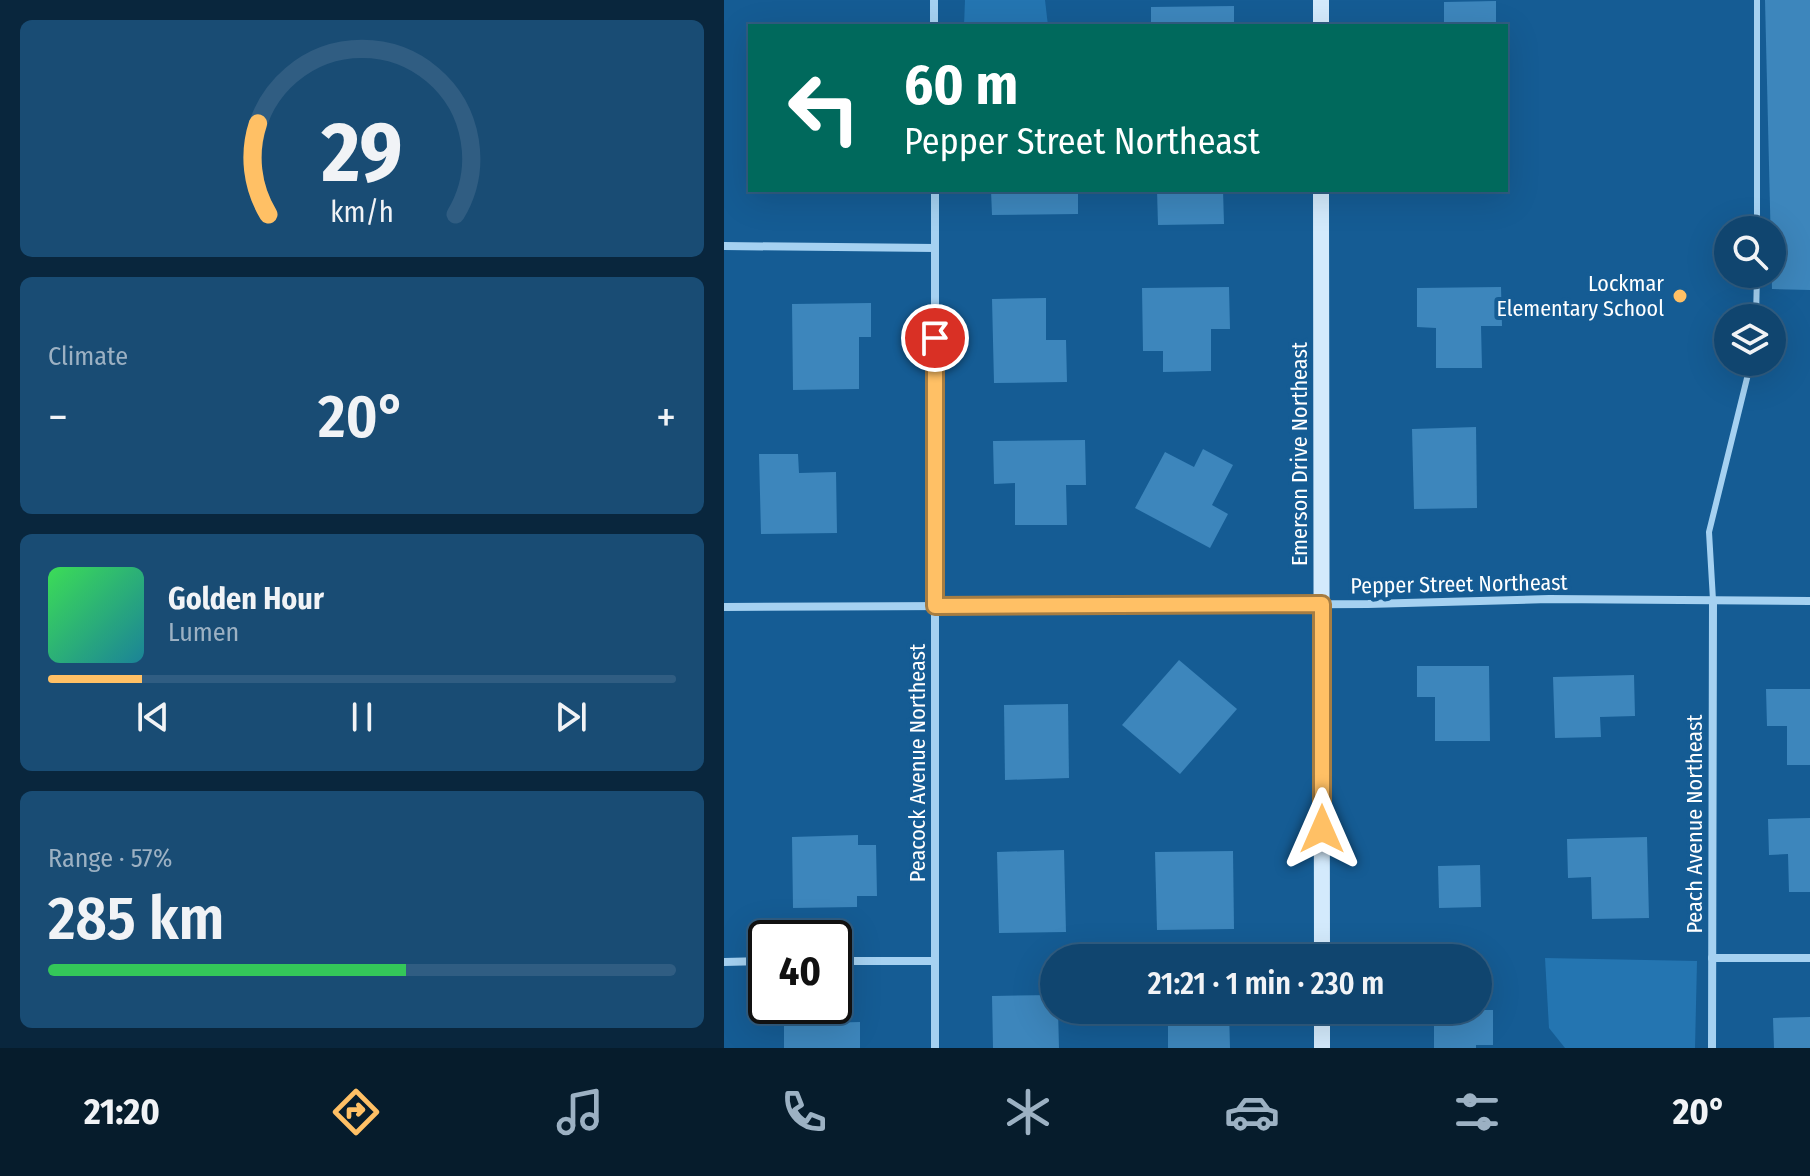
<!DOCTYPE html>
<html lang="en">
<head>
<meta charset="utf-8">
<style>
  body { margin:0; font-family:"Fira Sans Condensed",sans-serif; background:#194c74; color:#f1f3f6; height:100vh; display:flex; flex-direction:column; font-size:30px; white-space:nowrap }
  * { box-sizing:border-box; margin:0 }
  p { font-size:26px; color:#9cb1c3 }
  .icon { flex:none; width:44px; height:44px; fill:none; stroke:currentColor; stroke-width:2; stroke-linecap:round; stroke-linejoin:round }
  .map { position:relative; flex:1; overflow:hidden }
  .panel { display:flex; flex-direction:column; gap:20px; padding:20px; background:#09263d; width:724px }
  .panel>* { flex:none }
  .banner { position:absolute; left:24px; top:24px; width:760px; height:168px; border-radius:0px; box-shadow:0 8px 32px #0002,0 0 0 2px #305d82; background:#00695c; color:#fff; overflow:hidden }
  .controls { position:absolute; left:990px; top:216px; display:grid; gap:16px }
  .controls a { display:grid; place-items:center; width:72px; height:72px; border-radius:50%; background:#10456f; box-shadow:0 8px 32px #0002,0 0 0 2px #305d82; font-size:40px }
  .speed { position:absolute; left:24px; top:920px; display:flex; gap:16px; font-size:40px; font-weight:700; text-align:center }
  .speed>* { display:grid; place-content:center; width:104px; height:104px; border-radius:50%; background:#10456f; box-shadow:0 8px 32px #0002,0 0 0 2px #305d82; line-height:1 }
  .speed .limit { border:4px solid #111; border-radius:12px; background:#fff; color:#111 }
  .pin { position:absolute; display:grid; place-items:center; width:68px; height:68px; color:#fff; margin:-34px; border:4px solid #fff; border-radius:50%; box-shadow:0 2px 8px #0007 }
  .me { position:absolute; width:88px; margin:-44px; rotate:0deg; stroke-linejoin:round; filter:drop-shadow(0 0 6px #0008) }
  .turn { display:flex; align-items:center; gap:28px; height:168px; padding:0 24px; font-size:36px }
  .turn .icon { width:104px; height:104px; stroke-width:2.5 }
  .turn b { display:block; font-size:56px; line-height:68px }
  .big { font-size:60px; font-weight:600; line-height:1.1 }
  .panel .card { flex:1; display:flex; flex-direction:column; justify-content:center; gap:12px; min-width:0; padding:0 28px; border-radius:12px; background:#194c74 }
  .panel .dial { align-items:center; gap:0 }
  .dial svg { height:208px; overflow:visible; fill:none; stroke:#305d82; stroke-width:7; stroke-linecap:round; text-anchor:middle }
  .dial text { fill:#f1f3f6; stroke:none }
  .song { display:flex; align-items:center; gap:24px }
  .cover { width:96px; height:96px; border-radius:12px; background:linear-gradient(135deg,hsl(130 70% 55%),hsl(190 70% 35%)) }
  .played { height:8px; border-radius:4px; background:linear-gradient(90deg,#ffc065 15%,#305d82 15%) }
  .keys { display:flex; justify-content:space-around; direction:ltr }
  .heat { display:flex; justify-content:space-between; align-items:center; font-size:44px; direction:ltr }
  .charge { height:12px; border-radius:6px; background:linear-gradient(90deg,#34c759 57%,#305d82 0) }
  .trip { position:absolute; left:316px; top:944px; width:452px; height:80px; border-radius:40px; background:#10456f; box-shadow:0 8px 32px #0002,0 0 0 2px #305d82; font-weight:600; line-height:80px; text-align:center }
  .menu { display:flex; height:128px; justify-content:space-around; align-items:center; background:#061c2c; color:#9cb1c3 }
  .menu .icon { width:56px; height:56px }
  .menu .current { color:#ffc065 }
  .menu b { font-size:36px; color:#f1f3f6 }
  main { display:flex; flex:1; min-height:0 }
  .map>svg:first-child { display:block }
  .green { fill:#2475b1 }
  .building { fill:#3d86bc }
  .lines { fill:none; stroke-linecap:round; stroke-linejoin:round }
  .lane { stroke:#a5d1f1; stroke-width:6 }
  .street { stroke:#a5d1f1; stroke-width:8 }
  .secondary { stroke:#d3eafc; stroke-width:16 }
  .route-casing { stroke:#a67d42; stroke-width:20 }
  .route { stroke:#ffc065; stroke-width:14 }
  .poi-dot { fill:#ffc065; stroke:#155c94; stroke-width:3 }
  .labels { text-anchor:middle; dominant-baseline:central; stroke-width:8; stroke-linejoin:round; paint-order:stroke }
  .poi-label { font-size:22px; fill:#fff; stroke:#155c94; text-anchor:end }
  .street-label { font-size:22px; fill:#fff; stroke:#155c94 }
</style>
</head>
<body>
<main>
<section class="panel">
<div class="card dial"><svg viewBox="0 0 100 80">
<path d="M14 69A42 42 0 1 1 86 69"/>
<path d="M14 69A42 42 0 0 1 10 34" stroke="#ffc065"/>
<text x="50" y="56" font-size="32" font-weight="700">29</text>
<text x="50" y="72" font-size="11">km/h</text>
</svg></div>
<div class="card"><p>Climate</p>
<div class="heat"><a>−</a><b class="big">20°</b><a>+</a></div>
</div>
<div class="card">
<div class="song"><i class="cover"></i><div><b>Golden Hour</b><p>Lumen</p></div></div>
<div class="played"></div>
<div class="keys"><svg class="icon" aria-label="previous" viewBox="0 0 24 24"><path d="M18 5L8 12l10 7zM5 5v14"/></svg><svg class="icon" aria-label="pause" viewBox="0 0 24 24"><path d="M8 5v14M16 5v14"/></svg><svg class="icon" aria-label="next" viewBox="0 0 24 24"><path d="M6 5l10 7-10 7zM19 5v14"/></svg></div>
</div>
<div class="card"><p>Range · 57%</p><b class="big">285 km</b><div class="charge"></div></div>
</section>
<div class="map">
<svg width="1086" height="1048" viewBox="0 0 1086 1048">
  <rect width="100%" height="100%" fill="#155c94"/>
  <!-- green -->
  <g class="green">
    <polygon points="241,0 321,0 324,26 240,26"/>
    <polygon points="821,958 973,961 971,1048 841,1048 825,1028"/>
  </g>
  <!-- building -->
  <g class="building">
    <polygon points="1041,0 1086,0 1086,290 1048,289"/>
    <polygon points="772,1 772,26 720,26 720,2"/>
    <polygon points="510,6 510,26 427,26 427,7"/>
    <polygon points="267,190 354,190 354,214 268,215"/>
    <polygon points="433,190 499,190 500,224 434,225"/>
    <polygon points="505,287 506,329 487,329 487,371 439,372 439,351 419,351 418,288"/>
    <polygon points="777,287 778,326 757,326 758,368 712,368 712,328 693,327 693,288"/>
    <polygon points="322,298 322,340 342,340 343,382 270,383 268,299"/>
    <polygon points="147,303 147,337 135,337 135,389 69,390 68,304"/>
    <polygon points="752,427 753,508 690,509 688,429"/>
    <polygon points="361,440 362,485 342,485 343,525 291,525 291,483 270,484 269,441"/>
    <polygon points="479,449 509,465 488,505 504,514 486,548 411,508 441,452 470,467"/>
    <polygon points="35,454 74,454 75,473 112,472 113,533 37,534"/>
    <polygon points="455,660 513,709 456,774 398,725"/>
    <polygon points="693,666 765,666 766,741 711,741 711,697 693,697"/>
    <polygon points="910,675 911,716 876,717 877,737 831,738 829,677"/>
    <polygon points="1042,689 1086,689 1086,765 1063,765 1063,726 1043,726"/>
    <polygon points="344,704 345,778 281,780 280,705"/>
    <polygon points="1086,818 1086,892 1065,892 1064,854 1045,855 1044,819"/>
    <polygon points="134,835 134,845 152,845 153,896 133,896 133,907 69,908 68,837"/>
    <polygon points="923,837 925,918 868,919 867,877 844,878 843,839"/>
    <polygon points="340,850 342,932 275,933 273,852"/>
    <polygon points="509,851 510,929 433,930 431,852"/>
    <polygon points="756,865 757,907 715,908 714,866"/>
    <polygon points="330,995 330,1010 334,1010 335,1048 269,1048 268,996"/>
    <polygon points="461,1010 505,1010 506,1048 444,1048 444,1018 461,1017"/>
    <polygon points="710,1010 769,1010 769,1045 752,1045 752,1048 710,1048"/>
    <polygon points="1086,1017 1086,1048 1050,1048 1049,1018"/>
    <polygon points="136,1022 136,1048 60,1048 60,1024"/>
  </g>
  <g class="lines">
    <!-- lane -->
    <g class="lane">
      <polyline points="1033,230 1033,0"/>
      <polyline points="1032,318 1033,274"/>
      <polyline points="989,600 985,532 1027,362"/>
    </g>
    <!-- street -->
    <g class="street">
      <polyline points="210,0 210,26"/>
      <polyline points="211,190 211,1048"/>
      <polyline points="0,246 211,248"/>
      <polyline points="0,607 644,604 825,599 1086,601"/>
      <polyline points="988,958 1086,958"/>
      <polyline points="110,961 211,961"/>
      <polyline points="0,962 42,961"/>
      <polyline points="988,1048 989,600"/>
    </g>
    <!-- secondary -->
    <g class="secondary">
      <polyline points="597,0 597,26"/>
      <polyline points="597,190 598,958"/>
      <polyline points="598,1048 598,1010"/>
    </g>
  </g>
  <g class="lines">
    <!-- route casing -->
    <g class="route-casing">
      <polyline id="route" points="211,338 211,606 598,604 598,829"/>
    </g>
    <!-- route -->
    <use href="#route" class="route"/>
  </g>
  <!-- markers -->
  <circle class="poi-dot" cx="956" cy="296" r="8"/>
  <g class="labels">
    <!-- poi labels -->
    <g class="poi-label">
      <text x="940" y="283">Lockmar<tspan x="940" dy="25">Elementary School</tspan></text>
    </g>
    <!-- street labels -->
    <g class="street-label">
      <text transform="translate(575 454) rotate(-90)">Emerson Drive Northeast</text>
      <text transform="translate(735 584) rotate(-1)">Pepper Street Northeast</text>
      <text transform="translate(193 763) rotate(-90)">Peacock Avenue Northeast</text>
      <text transform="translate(970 824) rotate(-90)">Peach Avenue Northeast</text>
    </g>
  </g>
</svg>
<div class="controls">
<a><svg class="icon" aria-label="search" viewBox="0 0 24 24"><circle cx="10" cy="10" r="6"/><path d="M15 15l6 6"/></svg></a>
<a><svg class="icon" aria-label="layers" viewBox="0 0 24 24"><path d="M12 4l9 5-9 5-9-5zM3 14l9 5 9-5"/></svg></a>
</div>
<div class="speed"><div class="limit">40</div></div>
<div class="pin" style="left:211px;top:338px;background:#d93025"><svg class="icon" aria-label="arrive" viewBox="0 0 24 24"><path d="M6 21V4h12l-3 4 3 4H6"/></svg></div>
<svg class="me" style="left:598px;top:829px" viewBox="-20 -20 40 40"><path d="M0-17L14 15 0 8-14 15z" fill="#ffc065" stroke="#fff" stroke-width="4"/></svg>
<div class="trip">21:21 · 1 min · 230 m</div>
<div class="banner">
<div class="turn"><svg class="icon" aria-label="left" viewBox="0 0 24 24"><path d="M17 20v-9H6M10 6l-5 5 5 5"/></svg><div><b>60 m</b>Pepper Street Northeast</div></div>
</div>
</div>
</main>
<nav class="menu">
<b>21:20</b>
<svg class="icon current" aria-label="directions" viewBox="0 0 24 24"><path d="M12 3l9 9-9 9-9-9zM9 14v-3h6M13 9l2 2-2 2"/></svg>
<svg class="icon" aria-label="music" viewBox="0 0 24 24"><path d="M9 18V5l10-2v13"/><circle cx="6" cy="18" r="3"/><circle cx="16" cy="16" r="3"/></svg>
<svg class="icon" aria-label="phone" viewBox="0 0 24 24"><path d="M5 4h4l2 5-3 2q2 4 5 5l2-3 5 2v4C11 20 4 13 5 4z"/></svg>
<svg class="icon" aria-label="climate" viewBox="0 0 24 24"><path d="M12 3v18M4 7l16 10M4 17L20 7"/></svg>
<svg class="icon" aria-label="car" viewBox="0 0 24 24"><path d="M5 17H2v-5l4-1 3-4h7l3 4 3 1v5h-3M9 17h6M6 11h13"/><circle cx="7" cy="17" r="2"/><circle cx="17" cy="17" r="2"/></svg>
<svg class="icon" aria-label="filters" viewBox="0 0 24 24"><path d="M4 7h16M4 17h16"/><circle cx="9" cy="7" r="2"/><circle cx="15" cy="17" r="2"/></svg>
<b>20°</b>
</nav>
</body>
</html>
